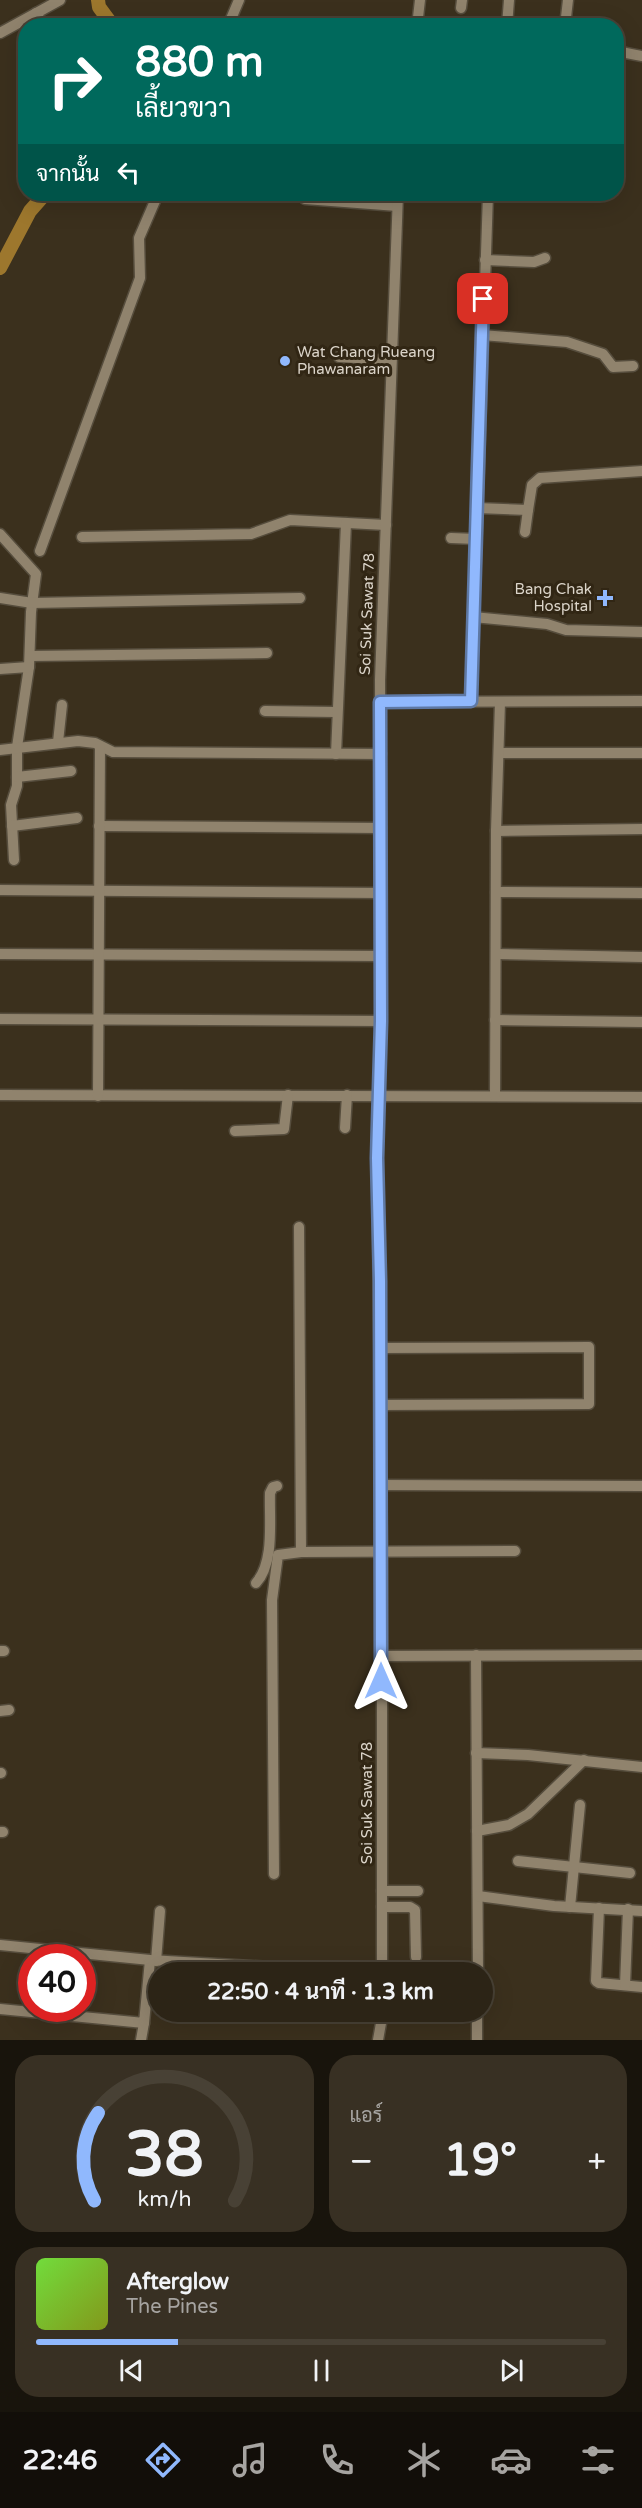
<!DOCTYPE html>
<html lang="th">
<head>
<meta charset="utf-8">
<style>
  body { margin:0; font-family:"Varela Round",Sarabun,sans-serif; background:#383023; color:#f1f3f6; height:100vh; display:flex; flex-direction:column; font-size:22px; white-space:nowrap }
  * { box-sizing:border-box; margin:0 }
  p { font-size:20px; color:#a6a4a1 }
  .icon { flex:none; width:33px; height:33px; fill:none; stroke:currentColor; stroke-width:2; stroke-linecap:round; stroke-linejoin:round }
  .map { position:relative; height:2040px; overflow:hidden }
  .details { display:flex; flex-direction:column; gap:15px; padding:15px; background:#18140c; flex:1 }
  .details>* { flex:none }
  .banner { position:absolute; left:18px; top:18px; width:606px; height:183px; border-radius:24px; box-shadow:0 6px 24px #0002,0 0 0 2px #484135; background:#00695c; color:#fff; overflow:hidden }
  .speed { position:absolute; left:18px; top:1944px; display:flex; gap:12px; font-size:30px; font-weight:700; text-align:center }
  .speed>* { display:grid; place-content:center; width:78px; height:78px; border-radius:50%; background:#2c2416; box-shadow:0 6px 24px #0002,0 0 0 2px #484135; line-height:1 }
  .speed .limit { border:9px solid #d22; background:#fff; color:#111 }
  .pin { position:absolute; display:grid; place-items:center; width:51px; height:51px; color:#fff; margin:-26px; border-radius:12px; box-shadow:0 3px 9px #0006 }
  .me { position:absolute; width:66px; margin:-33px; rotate:0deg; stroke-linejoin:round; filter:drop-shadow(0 0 4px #0008) }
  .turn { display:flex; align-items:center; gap:21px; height:126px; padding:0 18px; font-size:27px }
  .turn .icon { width:78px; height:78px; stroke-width:2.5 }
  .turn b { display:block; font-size:42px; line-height:51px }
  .then { display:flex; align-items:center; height:57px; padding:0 18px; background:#0003; gap:12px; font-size:22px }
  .big { font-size:45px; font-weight:700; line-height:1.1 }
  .details .tile { flex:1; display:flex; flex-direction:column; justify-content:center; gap:9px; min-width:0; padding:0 21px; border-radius:24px; background:#383023 }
  .details .dial { align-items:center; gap:0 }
  .dial svg { height:156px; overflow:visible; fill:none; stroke:#484135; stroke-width:7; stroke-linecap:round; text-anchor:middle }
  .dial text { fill:#f1f3f6; stroke:none }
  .song { display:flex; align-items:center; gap:18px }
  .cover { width:72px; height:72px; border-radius:9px; background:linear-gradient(135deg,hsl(100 70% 55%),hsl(70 70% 35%)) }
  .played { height:6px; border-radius:3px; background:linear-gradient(90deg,#90b8fd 25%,#484135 25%) }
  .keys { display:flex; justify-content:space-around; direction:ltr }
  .heat { display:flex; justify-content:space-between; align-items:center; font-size:33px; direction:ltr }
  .details .tiles { flex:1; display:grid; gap:15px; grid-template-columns:1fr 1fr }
  .tile:last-child { grid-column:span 2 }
  .trip { position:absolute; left:148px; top:1962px; width:345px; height:60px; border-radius:30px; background:#2c2416; box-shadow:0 6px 24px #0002,0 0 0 2px #484135; font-weight:700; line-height:60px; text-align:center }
  .dock { display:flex; height:96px; justify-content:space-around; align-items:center; background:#120e09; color:#a6a4a1 }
  .dock .icon { width:42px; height:42px }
  .dock .current { color:#90b8fd }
  .dock b { font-size:27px; color:#f1f3f6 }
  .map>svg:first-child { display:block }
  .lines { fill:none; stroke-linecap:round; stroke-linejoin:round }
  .river { stroke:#9d772d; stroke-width:14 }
  .minor-casing { stroke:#564d3d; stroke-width:13 }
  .minor { stroke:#90836d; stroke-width:10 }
  .route-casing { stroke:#5e78a4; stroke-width:15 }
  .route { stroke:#90b8fd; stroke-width:10 }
  .poi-dot { fill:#90b8fd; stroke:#312614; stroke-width:2 }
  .labels { text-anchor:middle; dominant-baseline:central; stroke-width:6; stroke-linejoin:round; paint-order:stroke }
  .poi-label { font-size:15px; fill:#dbd4c9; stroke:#312614; text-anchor:start }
  .street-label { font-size:15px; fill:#dbd4c9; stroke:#312614 }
</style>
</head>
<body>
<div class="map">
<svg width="642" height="2040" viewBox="0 0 642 2040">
  <rect width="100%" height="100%" fill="#3b301d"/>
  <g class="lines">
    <!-- river -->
    <g class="river">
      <polyline points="98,0 99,7 113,26"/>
      <polyline points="0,268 30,211 45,194"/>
    </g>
    <!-- minor casing -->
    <g class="minor-casing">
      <g id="minor">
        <polyline points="461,8 462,0"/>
        <polyline points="36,13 44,26"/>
        <polyline points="228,26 239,0"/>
        <polyline points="417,26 420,0"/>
        <polyline points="507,26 509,0"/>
        <polyline points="565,26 568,0"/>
        <polyline points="0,33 60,0"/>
        <polyline points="616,51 642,56"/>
        <polyline points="305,199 397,206"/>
        <polyline points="485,260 534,262 545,258"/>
        <polyline points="482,335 567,342 603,354 613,367 633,366"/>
        <polyline points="339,357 391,360"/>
        <polyline points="477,508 528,510 532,485 540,478 642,471"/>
        <polyline points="525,532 528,510"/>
        <polyline points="0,534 36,574 31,612 29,667 17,747 17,786 11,805 14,860"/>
        <polyline points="82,537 251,534 290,520 386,525"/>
        <polyline points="451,538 476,539"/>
        <polyline points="40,551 140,278 139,238 158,194"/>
        <polyline points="0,598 32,603 300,598"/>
        <polyline points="473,617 547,624 566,630 642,632"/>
        <polyline points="30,656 267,653"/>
        <polyline points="0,669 29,667"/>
        <polyline points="471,701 488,194"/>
        <polyline points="380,702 642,701"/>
        <polyline points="265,711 336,712"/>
        <polyline points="58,742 62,705"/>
        <polyline points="0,750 78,741 95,743 113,752 381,754"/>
        <polyline points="500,753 642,753"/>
        <polyline points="336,754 346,523"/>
        <polyline points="17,777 71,771"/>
        <polyline points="12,826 77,818"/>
        <polyline points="99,826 381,828"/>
        <polyline points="496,831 642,829"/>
        <polyline points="0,890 381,893"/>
        <polyline points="496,892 642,893"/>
        <polyline points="0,954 381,956"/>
        <polyline points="496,954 642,957"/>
        <polyline points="0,1019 381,1021"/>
        <polyline points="495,1020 642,1022"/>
        <polyline points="0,1095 642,1097"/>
        <polyline points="98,1096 100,746"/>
        <polyline points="495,1096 496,831 500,702"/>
        <polyline points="345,1128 347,1095"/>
        <polyline points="235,1131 284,1129 288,1095"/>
        <polyline points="299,1227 301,1552"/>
        <polyline points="380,1405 589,1404 589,1347 380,1348"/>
        <polyline points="380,1485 642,1486"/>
        <path d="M 256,1583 C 275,1562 269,1520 270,1493 L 273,1487 L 277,1486"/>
        <polyline points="0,1651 4,1651"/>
        <polyline points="476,1655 478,1972"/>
        <polyline points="382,1656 642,1655"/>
        <polyline points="0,1711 9,1710"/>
        <polyline points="476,1753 528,1755 642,1767"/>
        <polyline points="0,1773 1,1773"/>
        <polyline points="477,1831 509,1825 528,1814 584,1760"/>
        <polyline points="0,1832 3,1832"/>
        <polyline points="518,1861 630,1873"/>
        <polyline points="274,1874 272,1600 278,1555 301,1552 515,1551"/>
        <polyline points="382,1891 418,1891"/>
        <polyline points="478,1896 554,1906 642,1911"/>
        <polyline points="382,1907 410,1907 415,1910 416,1957"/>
        <polyline points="570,1907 580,1805"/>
        <polyline points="599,1908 596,1981 599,1983 642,1987"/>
        <polyline points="0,1945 150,1960 356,1972"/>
        <polyline points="156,1961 160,1911"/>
        <polyline points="382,1972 382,1550 377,1158 381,1021 380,680 398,194"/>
        <polyline points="625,1985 628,1909"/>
        <polyline points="0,2009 144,2023 150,1960"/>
        <polyline points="141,2040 144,2023"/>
        <polyline points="378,2040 383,2012"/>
        <polyline points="477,2040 477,2012"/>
      </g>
    </g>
    <!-- minor -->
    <use href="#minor" class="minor"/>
  </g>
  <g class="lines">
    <!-- route casing -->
    <g class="route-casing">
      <polyline id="route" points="381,1681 380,1281 377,1158 381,1021 380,702 471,701 483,299"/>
    </g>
    <!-- route -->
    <use href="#route" class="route"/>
  </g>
  <!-- markers -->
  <g class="poi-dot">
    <circle cx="285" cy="361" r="6"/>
    <path d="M602 589h6v6h6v6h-6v6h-6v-6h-6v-6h6z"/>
  </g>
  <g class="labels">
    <!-- poi labels -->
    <g class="poi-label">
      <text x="297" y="352">Wat Chang Rueang<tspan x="297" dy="17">Phawanaram</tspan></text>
      <text x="592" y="589" text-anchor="end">Bang Chak<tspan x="592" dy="17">Hospital</tspan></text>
    </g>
    <!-- street labels -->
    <g class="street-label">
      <text transform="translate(367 614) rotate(-88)">Soi Suk Sawat 78</text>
      <text transform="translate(367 1803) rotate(-90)">Soi Suk Sawat 78</text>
    </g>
  </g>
</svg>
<div class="speed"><div class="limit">40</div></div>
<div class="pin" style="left:483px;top:299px;background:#d93025"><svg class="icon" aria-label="arrive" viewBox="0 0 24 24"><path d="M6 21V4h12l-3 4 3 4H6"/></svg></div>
<svg class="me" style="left:381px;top:1681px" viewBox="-20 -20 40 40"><path d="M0-17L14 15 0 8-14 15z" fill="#90b8fd" stroke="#fff" stroke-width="4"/></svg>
<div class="trip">22:50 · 4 นาที · 1.3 km</div>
<div class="banner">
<div class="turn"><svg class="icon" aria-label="right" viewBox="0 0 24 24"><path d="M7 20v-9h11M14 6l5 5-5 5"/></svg><div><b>880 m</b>เลี้ยวขวา</div></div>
<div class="then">จากนั้น<svg class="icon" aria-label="left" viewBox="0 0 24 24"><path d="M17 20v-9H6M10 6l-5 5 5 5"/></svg></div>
</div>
</div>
<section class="details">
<div class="tiles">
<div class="tile dial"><svg viewBox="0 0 100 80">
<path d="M14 69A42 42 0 1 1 86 69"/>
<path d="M14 69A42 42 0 0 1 16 24" stroke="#90b8fd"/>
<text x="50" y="56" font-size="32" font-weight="700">38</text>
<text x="50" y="72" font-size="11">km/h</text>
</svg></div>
<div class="tile"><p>แอร์</p>
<div class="heat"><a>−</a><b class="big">19°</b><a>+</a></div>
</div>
<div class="tile">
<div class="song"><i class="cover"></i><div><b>Afterglow</b><p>The Pines</p></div></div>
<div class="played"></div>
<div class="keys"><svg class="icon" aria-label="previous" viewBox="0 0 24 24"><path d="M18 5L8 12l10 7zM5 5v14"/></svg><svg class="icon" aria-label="pause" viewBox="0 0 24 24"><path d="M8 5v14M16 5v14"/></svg><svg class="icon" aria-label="next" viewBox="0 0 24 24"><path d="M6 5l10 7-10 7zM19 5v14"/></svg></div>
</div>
</div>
</section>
<nav class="dock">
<b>22:46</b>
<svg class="icon current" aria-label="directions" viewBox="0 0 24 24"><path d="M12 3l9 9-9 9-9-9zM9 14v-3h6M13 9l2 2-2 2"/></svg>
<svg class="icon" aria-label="music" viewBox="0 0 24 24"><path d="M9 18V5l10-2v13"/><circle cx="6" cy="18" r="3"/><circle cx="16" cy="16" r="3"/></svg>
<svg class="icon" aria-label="phone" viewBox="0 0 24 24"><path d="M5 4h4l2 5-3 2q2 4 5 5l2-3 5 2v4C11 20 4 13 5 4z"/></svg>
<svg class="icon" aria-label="climate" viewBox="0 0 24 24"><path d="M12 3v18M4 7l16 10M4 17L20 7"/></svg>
<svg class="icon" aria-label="car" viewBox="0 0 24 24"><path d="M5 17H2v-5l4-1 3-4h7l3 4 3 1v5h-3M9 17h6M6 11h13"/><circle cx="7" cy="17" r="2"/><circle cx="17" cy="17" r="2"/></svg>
<svg class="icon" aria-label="filters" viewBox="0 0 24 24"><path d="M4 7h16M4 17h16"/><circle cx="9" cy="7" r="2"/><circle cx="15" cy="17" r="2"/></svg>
</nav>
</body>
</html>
